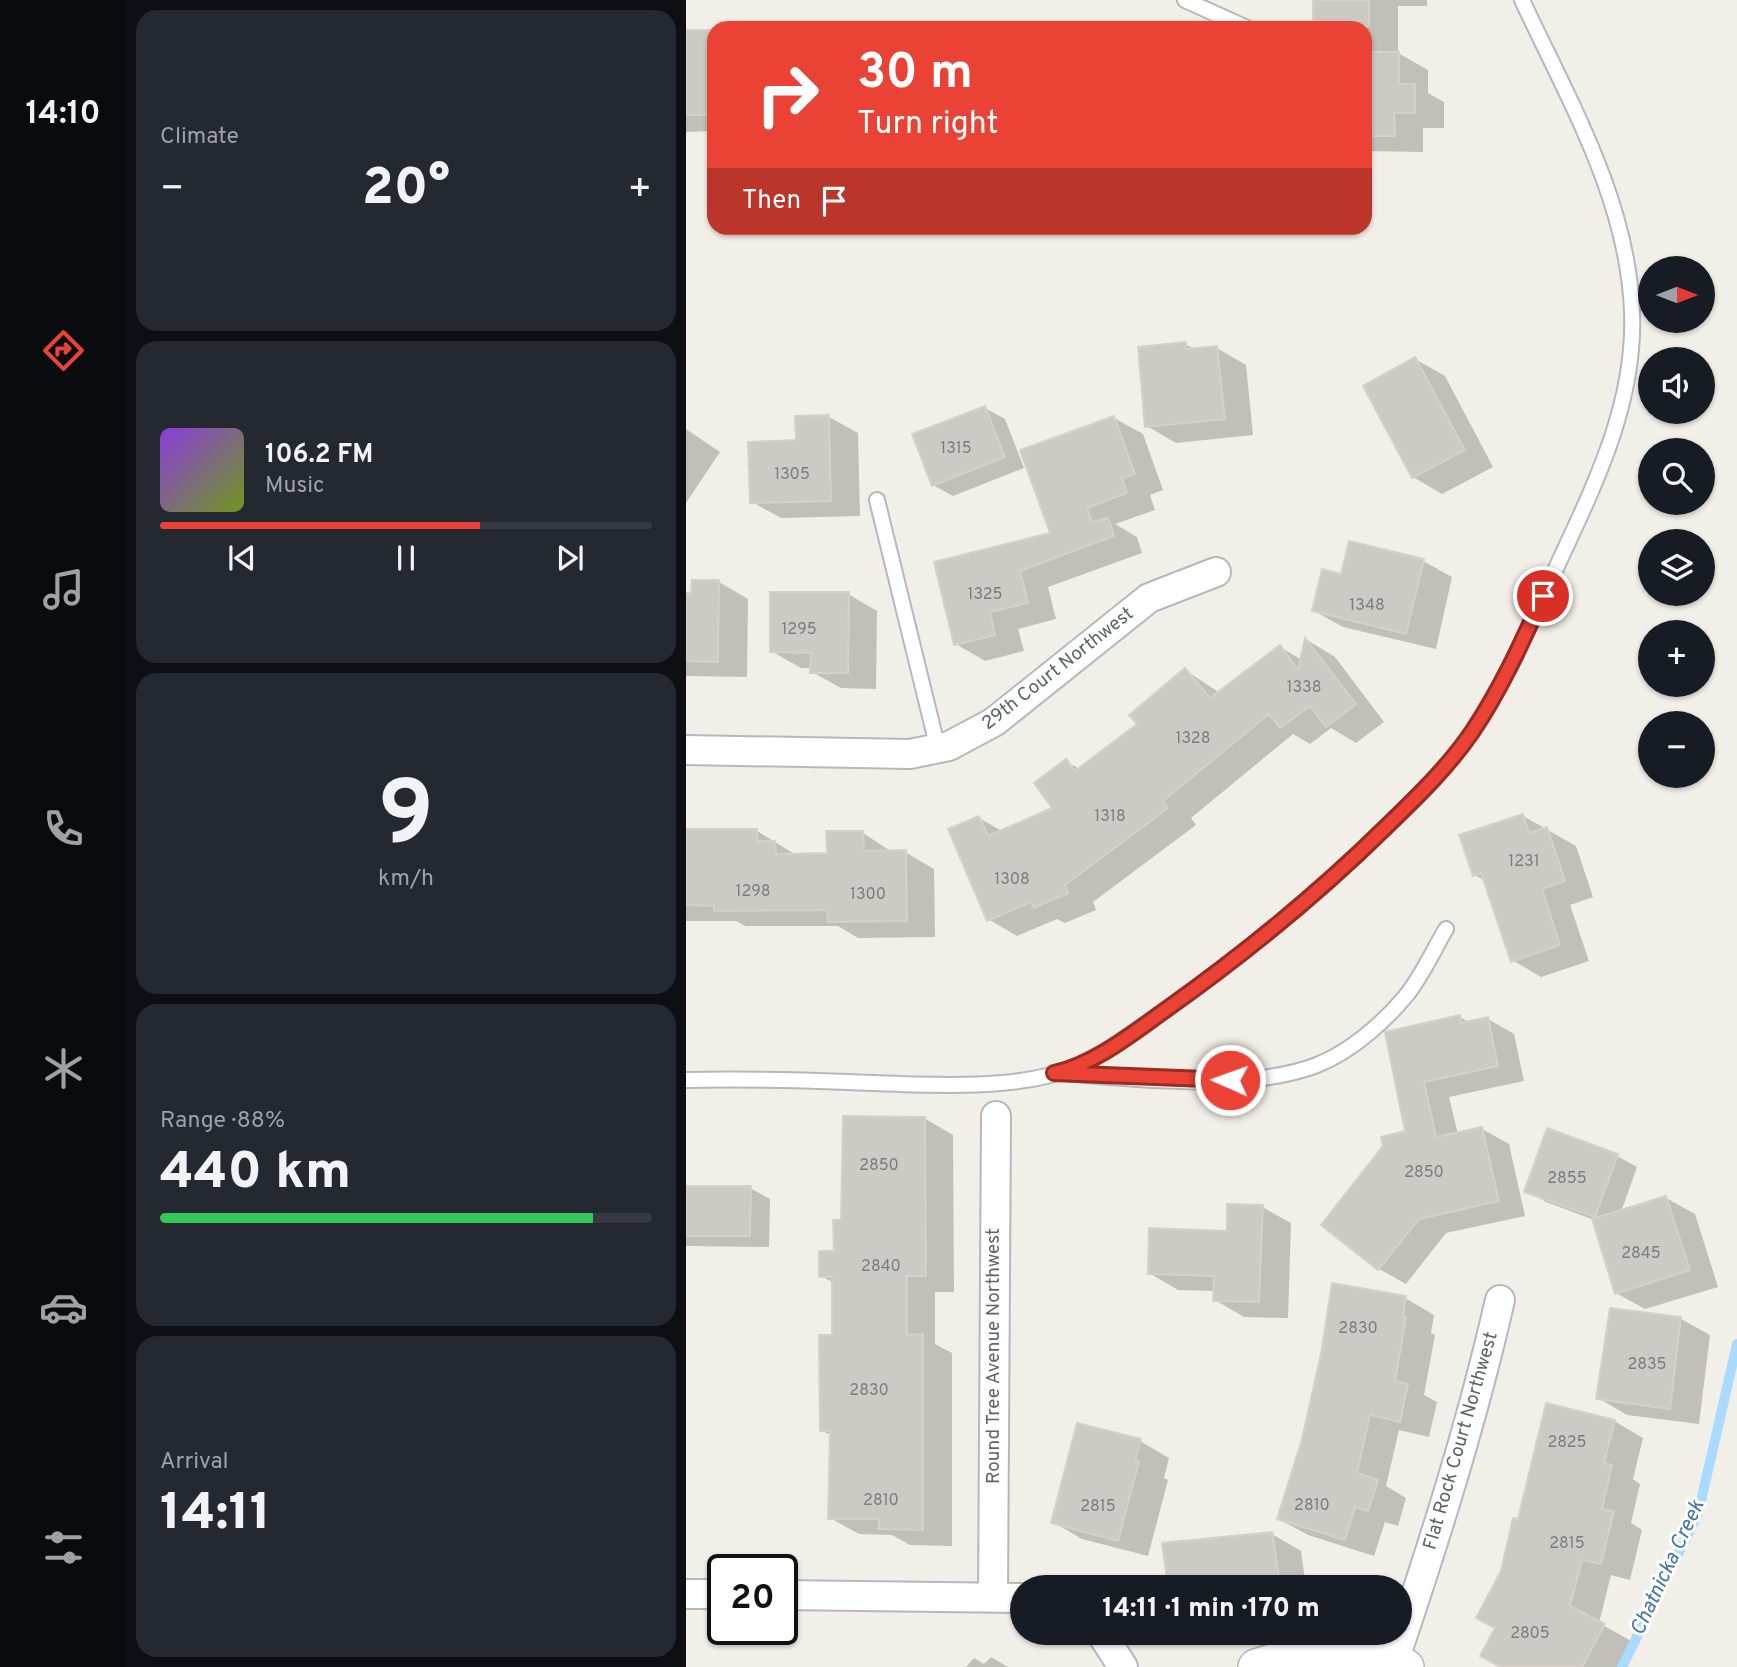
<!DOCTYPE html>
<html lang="en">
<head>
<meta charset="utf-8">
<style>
  body { margin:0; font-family:Overpass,sans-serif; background:#242831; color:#f1f3f6; height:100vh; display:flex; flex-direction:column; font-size:26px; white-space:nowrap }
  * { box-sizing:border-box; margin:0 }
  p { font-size:23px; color:#9ea1a6 }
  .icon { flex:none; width:38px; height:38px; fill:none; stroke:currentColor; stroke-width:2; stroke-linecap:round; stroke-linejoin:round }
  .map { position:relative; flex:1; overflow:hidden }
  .sheet { display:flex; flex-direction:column; gap:10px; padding:10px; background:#0d0f14; width:560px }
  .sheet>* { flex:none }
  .guide { position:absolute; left:21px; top:21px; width:665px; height:214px; border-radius:21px; box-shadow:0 2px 5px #0004; background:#ea4335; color:#fff; overflow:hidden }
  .needle { width:46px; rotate:90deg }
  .tools { position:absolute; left:952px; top:256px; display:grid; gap:14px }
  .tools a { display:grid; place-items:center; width:77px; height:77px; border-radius:50%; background:#171b24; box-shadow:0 2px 5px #0004; font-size:35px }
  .speed { position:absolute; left:21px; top:1554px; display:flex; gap:14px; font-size:35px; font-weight:700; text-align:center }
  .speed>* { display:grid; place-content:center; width:91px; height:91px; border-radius:50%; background:#171b24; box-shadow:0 2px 5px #0004; line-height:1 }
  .speed .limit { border:4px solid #111; border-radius:10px; background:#fff; color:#111 }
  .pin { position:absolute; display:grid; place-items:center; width:60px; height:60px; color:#fff; margin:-30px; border:4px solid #fff; border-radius:50%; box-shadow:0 2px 7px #0007 }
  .me { position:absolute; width:77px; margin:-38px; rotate:272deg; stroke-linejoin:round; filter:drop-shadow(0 0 5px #0008) }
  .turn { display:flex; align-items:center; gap:24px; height:147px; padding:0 35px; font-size:32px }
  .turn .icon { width:91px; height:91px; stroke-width:2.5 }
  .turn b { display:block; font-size:49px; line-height:60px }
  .then { display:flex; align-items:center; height:66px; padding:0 35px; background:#0003; gap:14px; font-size:26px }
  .big { font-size:52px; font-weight:800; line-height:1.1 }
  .sheet .widget { flex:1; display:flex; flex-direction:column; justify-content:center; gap:10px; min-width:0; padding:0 24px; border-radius:21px; background:#242831 }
  .sheet .dial { align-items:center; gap:0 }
  .dial b { font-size:91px; line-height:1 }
  .song { display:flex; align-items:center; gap:21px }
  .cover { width:84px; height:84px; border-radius:10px; background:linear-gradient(135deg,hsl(270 70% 55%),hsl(80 70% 35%)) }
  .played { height:7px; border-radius:4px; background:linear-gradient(90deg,#ea4335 65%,#363941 65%) }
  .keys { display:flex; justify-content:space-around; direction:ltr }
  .heat { display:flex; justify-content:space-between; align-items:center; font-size:38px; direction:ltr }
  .charge { height:10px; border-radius:5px; background:linear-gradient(90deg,#34c759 88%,#363941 0) }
  .trip { position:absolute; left:324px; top:1575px; width:402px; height:70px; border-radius:35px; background:#171b24; box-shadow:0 2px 5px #0004; font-weight:800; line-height:70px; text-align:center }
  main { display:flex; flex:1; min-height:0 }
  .menu { display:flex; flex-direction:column; width:126px; justify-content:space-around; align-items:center; background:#090b0e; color:#9ea1a6 }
  .menu .icon { width:49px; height:49px }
  .menu .current { color:#ea4335 }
  .menu b { font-size:32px; color:#f1f3f6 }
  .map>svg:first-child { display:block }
  .shadow { fill:#0003 }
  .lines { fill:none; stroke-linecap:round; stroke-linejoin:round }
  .stream { stroke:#aadaff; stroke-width:10 }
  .building { fill:#cccac5; stroke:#d6d1c6; stroke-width:2 }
  .service-casing { stroke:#b5b8bc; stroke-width:18 }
  .minor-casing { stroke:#b5b8bc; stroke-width:32 }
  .tertiary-casing { stroke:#b5b8bc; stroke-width:38 }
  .service { stroke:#fff; stroke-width:14 }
  .minor { stroke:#fff; stroke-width:28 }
  .tertiary { stroke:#fff; stroke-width:35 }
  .route-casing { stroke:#982c22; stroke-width:18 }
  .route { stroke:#ea4335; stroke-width:12 }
  .labels { text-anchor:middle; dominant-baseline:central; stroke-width:6; stroke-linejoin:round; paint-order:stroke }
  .number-label { font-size:16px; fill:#7a7d7f }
  .street-label { font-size:19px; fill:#5f6368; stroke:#fff }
  .water-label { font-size:21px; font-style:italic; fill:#4174aa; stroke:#fff }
</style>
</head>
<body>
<main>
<nav class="menu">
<b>14:10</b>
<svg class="icon current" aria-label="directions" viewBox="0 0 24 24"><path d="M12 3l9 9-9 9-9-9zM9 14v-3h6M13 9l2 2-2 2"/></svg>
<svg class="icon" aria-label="music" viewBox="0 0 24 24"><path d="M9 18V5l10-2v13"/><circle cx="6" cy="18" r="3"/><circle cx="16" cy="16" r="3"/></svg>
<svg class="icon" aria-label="phone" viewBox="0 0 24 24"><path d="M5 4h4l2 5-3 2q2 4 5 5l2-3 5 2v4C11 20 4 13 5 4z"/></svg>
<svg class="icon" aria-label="climate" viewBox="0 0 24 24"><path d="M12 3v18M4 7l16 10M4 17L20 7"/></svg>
<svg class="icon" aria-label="car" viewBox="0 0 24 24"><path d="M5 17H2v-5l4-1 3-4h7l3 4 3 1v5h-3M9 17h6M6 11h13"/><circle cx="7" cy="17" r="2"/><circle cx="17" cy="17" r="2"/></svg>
<svg class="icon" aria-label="filters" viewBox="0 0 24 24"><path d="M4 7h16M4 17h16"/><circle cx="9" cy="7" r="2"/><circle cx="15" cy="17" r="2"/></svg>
</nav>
<section class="sheet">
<div class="widget"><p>Climate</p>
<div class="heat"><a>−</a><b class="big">20°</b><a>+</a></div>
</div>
<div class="widget">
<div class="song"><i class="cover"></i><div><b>106.2 FM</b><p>Music</p></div></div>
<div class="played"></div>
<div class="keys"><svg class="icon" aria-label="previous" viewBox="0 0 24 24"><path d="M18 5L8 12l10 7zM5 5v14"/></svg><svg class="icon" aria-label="pause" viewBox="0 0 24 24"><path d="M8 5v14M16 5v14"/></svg><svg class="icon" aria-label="next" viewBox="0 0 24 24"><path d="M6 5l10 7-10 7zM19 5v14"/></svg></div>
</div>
<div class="widget dial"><b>9</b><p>km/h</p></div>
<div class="widget"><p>Range · 88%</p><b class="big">440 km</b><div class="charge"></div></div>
<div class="widget"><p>Arrival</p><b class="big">14:11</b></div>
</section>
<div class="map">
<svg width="1051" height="1667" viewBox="0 0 1051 1667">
  <rect width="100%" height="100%" fill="#f1efe8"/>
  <!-- shadow -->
  <g class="shadow">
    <polygon points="628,0 741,0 741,6 712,6 712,53 742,70 742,93 758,102 758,128 737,128 737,152 679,151 679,28 634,28 628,25"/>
    <polygon points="28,31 28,131 0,132 0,32"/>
    <polygon points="499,344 510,350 531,348 560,365 567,435 490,443 461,426"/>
    <polygon points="729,359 759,376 807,467 756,494 727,477"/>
    <polygon points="299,408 319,419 338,468 267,496 247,485"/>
    <polygon points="143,417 172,433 174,516 95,518 66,502 112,442"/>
    <polygon points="428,418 457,434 477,490 464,495 469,510 429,524 451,537 456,553 362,587 370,619 332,629 338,651 299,661 270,644 250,564 367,534"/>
    <polygon points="0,429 34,452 0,503"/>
    <polygon points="737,561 766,577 750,649 657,627 628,611 657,576"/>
    <polygon points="33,582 62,599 61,677 0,676 0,594 7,595"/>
    <polygon points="162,594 191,611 190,689 155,688 126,672 126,668 115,668 85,651"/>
    <polygon points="621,640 649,657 698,722 670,743 645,728 624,744 607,734 505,818 510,825 407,902 410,910 379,923 371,919 331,936 302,919 293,818 316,831 369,809 380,762 394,769 453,725 499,670 534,693 594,647 616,660"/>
    <polygon points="837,816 890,846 907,897 884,905 903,961 855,977 826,960 800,881 788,875"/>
    <polygon points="0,829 71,831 110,855 142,855 177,833 206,852 219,852 248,869 249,937 172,938 152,926 59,926 50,921 0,921"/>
    <polygon points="774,1017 784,1023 802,1019 828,1034 838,1081 763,1097 772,1134 796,1129 823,1144 839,1216 760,1233 720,1284 693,1269 638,1224 722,1133 702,1032"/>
    <polygon points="238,1118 267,1135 268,1292 249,1292 249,1344 266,1353 266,1546 224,1545 206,1535 173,1534 144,1518 146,1436 135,1430 148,1337 148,1283 135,1276 149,1253 157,1221"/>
    <polygon points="862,1130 931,1156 951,1167 935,1212 980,1198 1009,1214 1032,1287 959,1309 930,1293 908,1220 860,1202 841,1191"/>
    <polygon points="0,1187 64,1188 84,1199 83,1247 0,1246"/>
    <polygon points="576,1207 605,1223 602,1318 558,1317 529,1300 529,1291 492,1290 463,1273 542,1233"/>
    <polygon points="719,1298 748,1315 745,1333 749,1335 738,1395 751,1402 743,1437 713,1430 700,1486 720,1498 712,1526 699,1522 688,1556 622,1535 593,1519"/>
    <polygon points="995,1319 1024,1335 1013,1424 941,1415 912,1398"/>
    <polygon points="928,1421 957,1438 947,1479 954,1484 945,1523 956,1530 944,1580 925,1575 913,1623 947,1642 934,1667 816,1667 811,1628 817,1572 833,1521"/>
    <polygon points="454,1441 483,1458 478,1478 482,1480 462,1556 396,1539 367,1522"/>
    <polygon points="586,1534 615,1551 620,1587 484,1587 478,1545"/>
    <polygon points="305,1657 322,1667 280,1667 288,1658 298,1664"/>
  </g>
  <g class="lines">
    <!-- stream -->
    <polyline class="stream" points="936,1667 1012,1514 1051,1344"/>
  </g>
  <!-- building -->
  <g class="building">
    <rect x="627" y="0" width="56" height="26"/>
    <rect x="0" y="30" width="28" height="85"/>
    <polygon points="679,52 713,52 713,84 729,84 729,113 708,113 709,136 679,136"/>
    <polygon points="500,342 500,349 531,346 539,419 459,427 452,347"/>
    <polygon points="729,357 779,450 726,478 677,386"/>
    <polygon points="299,406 319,457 246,486 226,434"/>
    <polygon points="143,415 145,501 64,503 62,442 110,440 109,416"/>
    <polygon points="428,416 449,474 436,478 441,493 401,508 406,522 422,518 428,536 334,571 342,603 304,612 309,635 268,645 248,562 364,533 334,450"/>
    <polygon points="663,541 738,559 720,634 626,611 636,569 655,574"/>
    <polygon points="6,580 33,580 32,662 0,661 0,593 5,593"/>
    <polygon points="84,592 163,592 162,673 124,673 125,653 84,652"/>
    <polygon points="619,638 670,704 640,727 624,706 594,728 583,714 477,801 482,808 379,885 382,893 348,908 345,902 301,921 262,829 293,816 302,836 366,808 348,783 380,759 389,771 451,724 443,715 499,668 524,698 594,645 612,670"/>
    <polygon points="837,814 843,833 861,827 879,881 856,889 874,945 825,962 795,873 787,876 773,835"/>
    <polygon points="0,829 71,829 71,841 89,841 90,854 141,853 140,831 177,831 178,851 220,850 221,921 142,922 141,910 28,911 28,906 0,905"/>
    <polygon points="774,1015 775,1023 802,1017 812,1066 738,1082 750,1137 796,1127 813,1201 733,1219 692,1270 635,1225 697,1146 695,1137 719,1131 699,1032"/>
    <polygon points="157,1116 239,1117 240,1276 221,1276 221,1335 237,1334 237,1530 193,1529 193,1519 142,1519 144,1431 134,1431 133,1335 146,1335 146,1277 133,1277 133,1251 148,1251 147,1220 155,1220"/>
    <polygon points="861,1128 932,1154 909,1217 838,1192"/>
    <polygon points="0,1186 65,1186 64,1236 0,1236"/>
    <polygon points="980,1196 1004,1270 929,1294 906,1219"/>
    <polygon points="541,1204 577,1205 573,1302 527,1301 528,1276 462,1274 463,1228 541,1231"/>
    <polygon points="646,1283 720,1296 717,1316 720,1317 709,1381 722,1384 714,1422 684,1415 671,1473 692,1480 682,1511 669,1507 659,1540 591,1519 616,1439 635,1354"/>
    <polygon points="924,1308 995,1317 984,1409 910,1399"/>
    <polygon points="860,1403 929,1420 918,1463 926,1465 916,1509 928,1511 915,1564 896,1560 884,1606 919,1624 896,1667 815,1667 794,1656 809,1628 790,1618 815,1571 827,1518 832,1519"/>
    <polygon points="391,1423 455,1439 449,1461 453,1462 432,1541 365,1523"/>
    <polygon points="586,1532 594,1584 482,1587 476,1543"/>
  </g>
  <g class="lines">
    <!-- service casing -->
    <g class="service-casing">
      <g id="service">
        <polyline points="499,0 561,28"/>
        <polyline points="191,500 252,749"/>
        <path d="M 376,1073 C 451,1079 561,1092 631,1065 C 664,1052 696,1024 719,997 C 735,978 747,951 760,929"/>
        <path d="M 0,1080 C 54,1079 108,1080 162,1082 C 224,1084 327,1092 383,1069 C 419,1055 453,1028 485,1006 C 562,951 634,892 701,826 C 732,796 763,766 787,731 C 819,683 841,631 865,579 C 904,494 950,408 946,312 C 942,200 882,99 836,0"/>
      </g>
    </g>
    <!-- minor casing -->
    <g class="minor-casing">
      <g id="minor">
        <polyline points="0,750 224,754 263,746 308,722 463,598 530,572"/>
        <polyline points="0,1594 37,1594"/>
        <polyline points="96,1595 336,1598"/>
        <polyline points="307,1597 310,1116"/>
        <polyline points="415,1633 437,1667"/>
        <path d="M 708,1661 C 748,1542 786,1423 814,1300"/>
      </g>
    </g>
    <!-- tertiary casing -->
    <g class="tertiary-casing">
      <path id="tertiary" d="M 570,1667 C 617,1651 673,1645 720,1667"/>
    </g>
    <!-- service -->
    <use href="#service" class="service"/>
    <!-- minor -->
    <use href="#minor" class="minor"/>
    <!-- tertiary -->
    <use href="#tertiary" class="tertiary"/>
  </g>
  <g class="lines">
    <!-- route casing -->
    <g class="route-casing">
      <path id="route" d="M 544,1080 L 368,1073 C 407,1065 446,1034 478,1011 C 557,955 632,894 701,826 C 732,796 762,767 786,732 C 815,689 836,642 857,596"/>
    </g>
    <!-- route -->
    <use href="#route" class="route"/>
  </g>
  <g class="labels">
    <!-- number labels -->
    <g class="number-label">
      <text x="270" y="449">1315</text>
      <text x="106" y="475">1305</text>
      <text x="299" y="595">1325</text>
      <text x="681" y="606">1348</text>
      <text x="113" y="630">1295</text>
      <text x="618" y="688">1338</text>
      <text x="507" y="739">1328</text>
      <text x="424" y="817">1318</text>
      <text x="838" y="862">1231</text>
      <text x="326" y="880">1308</text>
      <text x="67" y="892">1298</text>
      <text x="182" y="895">1300</text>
      <text x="193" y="1166">2850</text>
      <text x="738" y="1173">2850</text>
      <text x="881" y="1179">2855</text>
      <text x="955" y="1254">2845</text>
      <text x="195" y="1267">2840</text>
      <text x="672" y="1329">2830</text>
      <text x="961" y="1365">2835</text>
      <text x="183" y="1391">2830</text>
      <text x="881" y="1443">2825</text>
      <text x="195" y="1501">2810</text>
      <text x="626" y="1506">2810</text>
      <text x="412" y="1507">2815</text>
      <text x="881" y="1544">2815</text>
      <text x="844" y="1634">2805</text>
    </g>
    <!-- street labels -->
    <g class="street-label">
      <text transform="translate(372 669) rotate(-38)">29th Court Northwest</text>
      <text transform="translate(308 1356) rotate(-90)">Round Tree Avenue Northwest</text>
      <text transform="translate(775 1441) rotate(-74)">Flat Rock Court Northwest</text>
    </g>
    <!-- water labels -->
    <g class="water-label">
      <text transform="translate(982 1568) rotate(-65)">Chatnicka Creek</text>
    </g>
  </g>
</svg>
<div class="tools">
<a><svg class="needle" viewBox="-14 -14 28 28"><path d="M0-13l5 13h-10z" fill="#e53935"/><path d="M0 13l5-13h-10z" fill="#9ea1a6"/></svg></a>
<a><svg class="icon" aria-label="sound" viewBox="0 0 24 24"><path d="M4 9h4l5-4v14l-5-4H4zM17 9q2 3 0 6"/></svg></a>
<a><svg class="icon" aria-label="search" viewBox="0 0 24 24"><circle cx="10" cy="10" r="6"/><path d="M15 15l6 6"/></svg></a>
<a><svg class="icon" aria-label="layers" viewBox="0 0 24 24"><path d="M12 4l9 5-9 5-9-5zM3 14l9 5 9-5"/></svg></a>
<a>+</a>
<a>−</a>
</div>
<div class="speed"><div class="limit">20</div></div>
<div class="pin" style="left:857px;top:596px;background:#d93025"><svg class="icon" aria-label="arrive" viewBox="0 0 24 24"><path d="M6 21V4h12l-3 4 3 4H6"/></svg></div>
<svg class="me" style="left:544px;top:1080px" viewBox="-20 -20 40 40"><circle r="17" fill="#ea4335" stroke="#fff" stroke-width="3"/><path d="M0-11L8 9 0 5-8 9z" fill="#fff"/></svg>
<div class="trip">14:11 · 1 min · 170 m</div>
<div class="guide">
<div class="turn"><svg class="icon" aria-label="right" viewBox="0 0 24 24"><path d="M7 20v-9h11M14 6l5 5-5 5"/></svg><div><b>30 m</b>Turn right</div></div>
<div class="then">Then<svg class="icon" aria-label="arrive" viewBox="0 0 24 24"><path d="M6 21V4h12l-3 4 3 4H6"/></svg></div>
</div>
</div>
</main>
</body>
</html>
